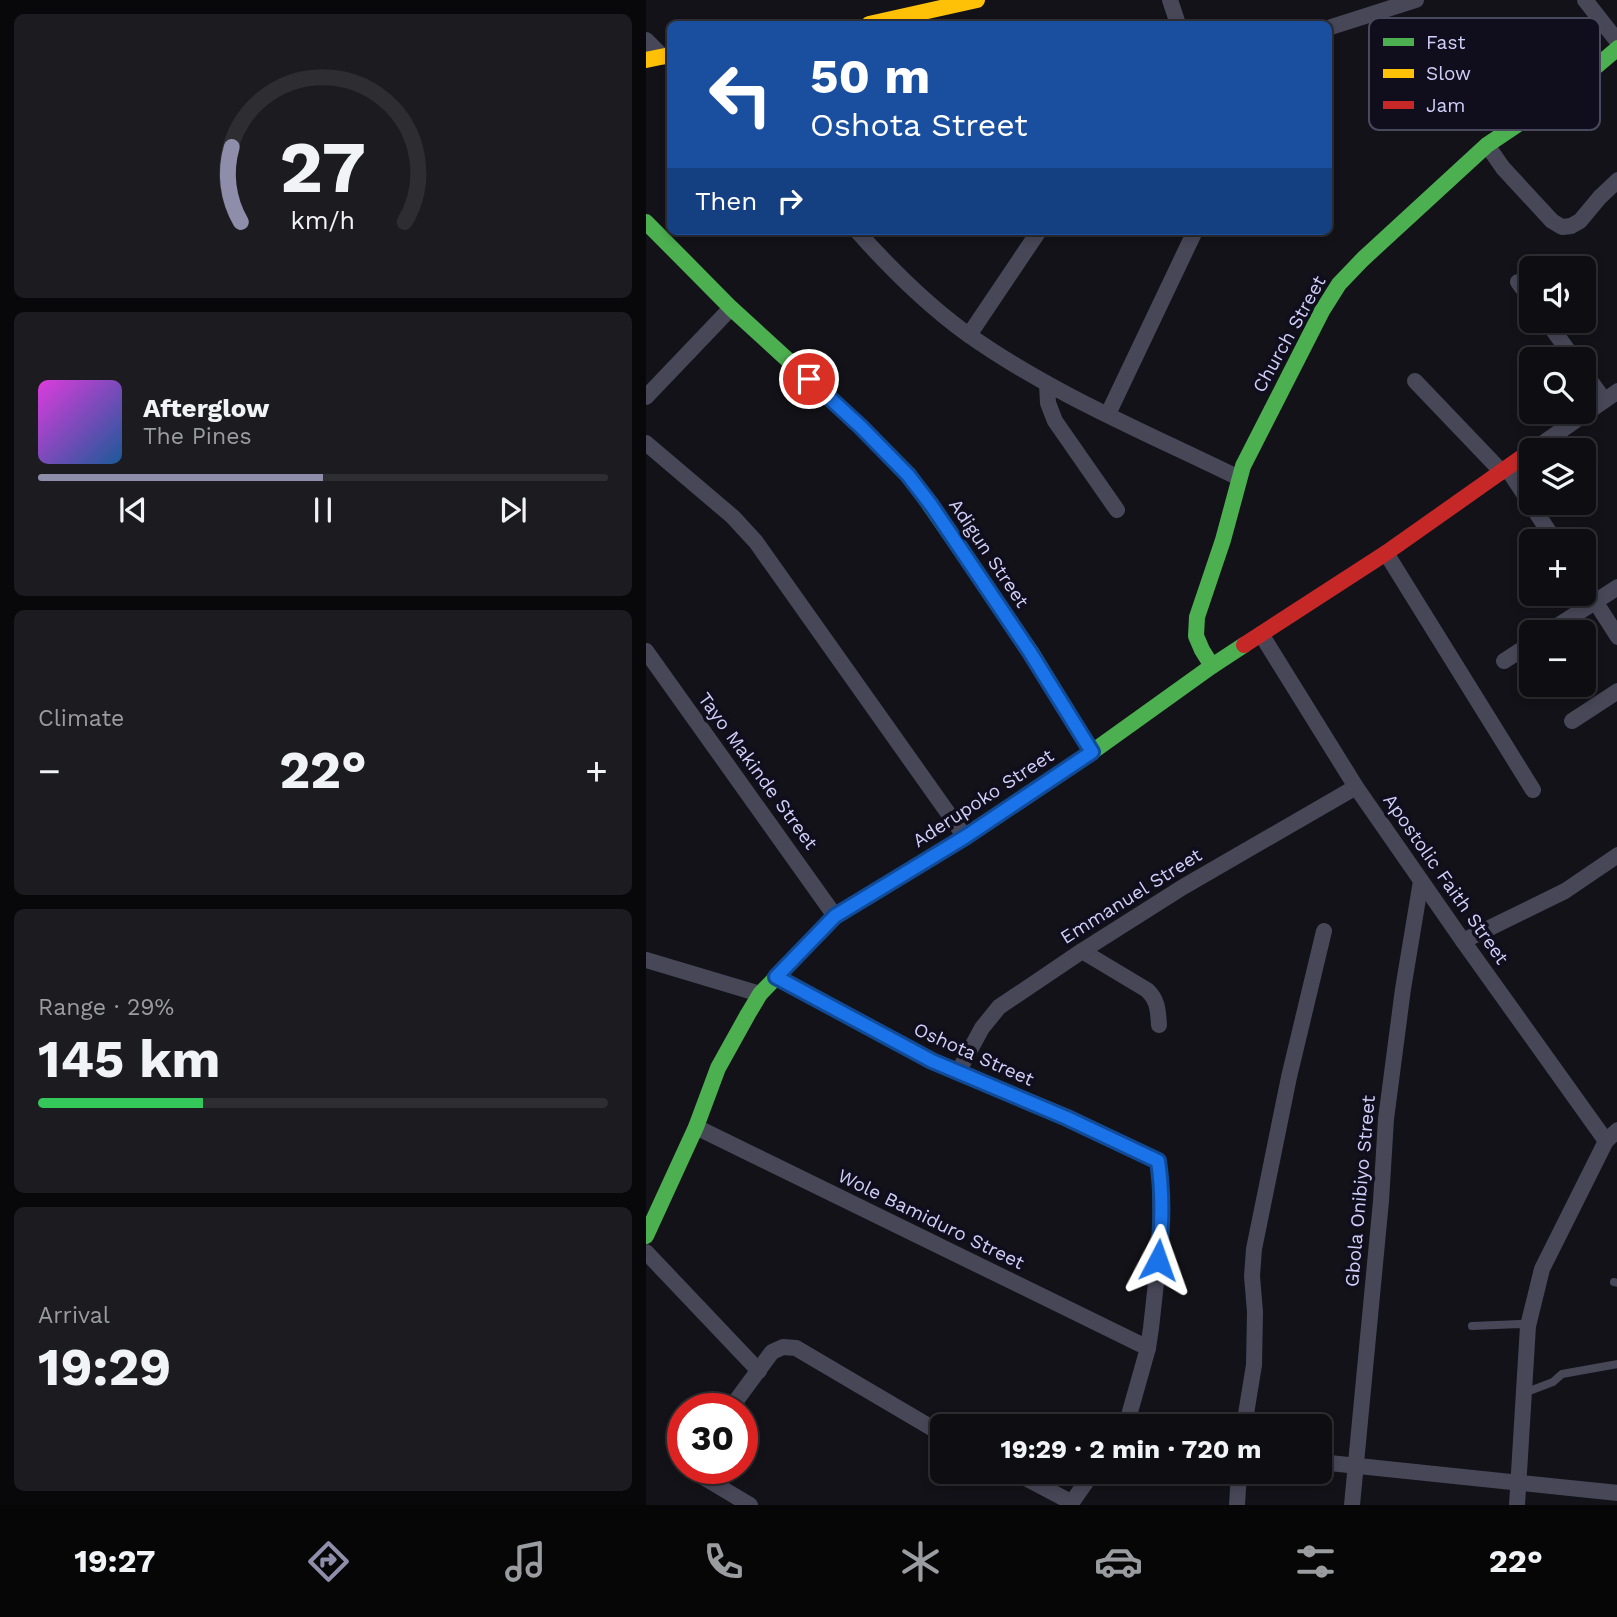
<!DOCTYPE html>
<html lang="en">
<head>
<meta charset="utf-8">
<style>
  body { margin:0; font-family:"Work Sans",sans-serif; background:#1c1c20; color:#f1f3f6; height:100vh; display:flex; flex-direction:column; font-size:26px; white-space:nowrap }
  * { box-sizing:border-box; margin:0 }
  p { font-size:23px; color:#9b9c9f }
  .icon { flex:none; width:38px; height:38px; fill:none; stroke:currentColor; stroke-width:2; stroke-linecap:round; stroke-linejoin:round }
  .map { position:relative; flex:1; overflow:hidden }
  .drawer { display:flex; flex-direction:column; gap:14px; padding:14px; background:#08080a; width:646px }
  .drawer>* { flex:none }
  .banner { position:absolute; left:21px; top:21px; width:665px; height:214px; border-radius:10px; box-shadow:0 4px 10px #0003,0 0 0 2px #2e2e32; background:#1a4fa0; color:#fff; overflow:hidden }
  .tools { position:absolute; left:873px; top:256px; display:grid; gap:14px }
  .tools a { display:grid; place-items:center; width:77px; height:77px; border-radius:10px; background:#0e0e12; box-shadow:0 4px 10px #0003,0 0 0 2px #2e2e32; font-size:35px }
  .speed { position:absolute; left:21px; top:1393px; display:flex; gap:14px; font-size:35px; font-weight:700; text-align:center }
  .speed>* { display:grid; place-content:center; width:91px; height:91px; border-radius:50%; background:#0e0e12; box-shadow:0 4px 10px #0003,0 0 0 2px #2e2e32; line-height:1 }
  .speed .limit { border:10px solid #d22; background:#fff; color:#111 }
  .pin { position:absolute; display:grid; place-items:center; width:60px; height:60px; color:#fff; margin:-30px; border:4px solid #fff; border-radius:50%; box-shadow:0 2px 7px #0007 }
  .me { position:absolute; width:77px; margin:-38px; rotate:4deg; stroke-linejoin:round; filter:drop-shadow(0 0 5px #0008) }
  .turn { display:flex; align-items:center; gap:24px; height:147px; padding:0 28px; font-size:32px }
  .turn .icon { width:91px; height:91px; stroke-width:2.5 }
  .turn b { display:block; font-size:49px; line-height:60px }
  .then { display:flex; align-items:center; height:66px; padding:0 28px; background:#0003; gap:14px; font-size:26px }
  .big { font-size:52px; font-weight:700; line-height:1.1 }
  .drawer .tile { flex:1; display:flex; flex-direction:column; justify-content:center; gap:10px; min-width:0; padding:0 24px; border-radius:10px; background:#1c1c20 }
  .drawer .dial { align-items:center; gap:0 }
  .dial svg { height:182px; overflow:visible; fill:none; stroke:#2e2e32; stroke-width:7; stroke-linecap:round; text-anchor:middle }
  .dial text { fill:#f1f3f6; stroke:none }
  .song { display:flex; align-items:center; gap:21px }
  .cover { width:84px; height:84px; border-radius:10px; background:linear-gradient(135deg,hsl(300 70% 55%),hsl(210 70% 35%)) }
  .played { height:7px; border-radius:4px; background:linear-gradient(90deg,#8e8daa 50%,#2e2e32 50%) }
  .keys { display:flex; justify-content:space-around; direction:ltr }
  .heat { display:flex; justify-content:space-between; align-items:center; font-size:38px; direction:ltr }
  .charge { height:10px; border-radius:5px; background:linear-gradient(90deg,#34c759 29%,#2e2e32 0) }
  .trip { position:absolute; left:284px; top:1414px; width:402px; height:70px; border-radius:10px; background:#0e0e12; box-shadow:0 4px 10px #0003,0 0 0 2px #2e2e32; font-weight:700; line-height:70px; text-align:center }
  .menu { display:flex; height:112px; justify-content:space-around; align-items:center; background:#060607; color:#9b9c9f }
  .menu .icon { width:49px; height:49px }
  .menu .on { color:#8e8daa }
  .menu b { font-size:32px; color:#f1f3f6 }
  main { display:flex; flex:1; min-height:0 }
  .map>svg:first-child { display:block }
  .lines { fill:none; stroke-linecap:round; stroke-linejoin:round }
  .lane { stroke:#474758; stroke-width:8 }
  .street { stroke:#474758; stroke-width:16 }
  .fast { stroke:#4caf50; stroke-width:16 }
  .slow { stroke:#ffc107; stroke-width:16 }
  .jam { stroke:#c62828; stroke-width:16 }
  .route-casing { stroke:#114b97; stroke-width:18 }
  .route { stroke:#1a73e8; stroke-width:12 }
  .labels { text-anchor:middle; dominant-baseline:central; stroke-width:7; stroke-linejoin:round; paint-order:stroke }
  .street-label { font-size:19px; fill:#d1cff9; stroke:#100e1c }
  .key { fill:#100e1c; stroke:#4a485e; stroke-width:2 }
  .key-label { font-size:19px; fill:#d1cff9 }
</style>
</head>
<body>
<main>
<section class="drawer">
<div class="tile dial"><svg viewBox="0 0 100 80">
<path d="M14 69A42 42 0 1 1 86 69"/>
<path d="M14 69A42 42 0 0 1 10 36" stroke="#8e8daa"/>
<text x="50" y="56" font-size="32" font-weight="700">27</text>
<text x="50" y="72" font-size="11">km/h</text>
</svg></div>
<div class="tile">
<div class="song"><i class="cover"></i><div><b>Afterglow</b><p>The Pines</p></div></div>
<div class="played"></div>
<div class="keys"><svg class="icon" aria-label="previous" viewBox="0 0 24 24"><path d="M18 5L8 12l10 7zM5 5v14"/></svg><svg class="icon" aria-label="pause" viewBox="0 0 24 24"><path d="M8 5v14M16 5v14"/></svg><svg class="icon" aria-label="next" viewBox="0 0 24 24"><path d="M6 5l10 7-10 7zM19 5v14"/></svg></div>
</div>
<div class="tile"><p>Climate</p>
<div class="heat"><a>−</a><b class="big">22°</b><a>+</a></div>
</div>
<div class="tile"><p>Range · 29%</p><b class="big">145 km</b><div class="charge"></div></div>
<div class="tile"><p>Arrival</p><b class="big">19:29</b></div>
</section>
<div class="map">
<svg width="972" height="1505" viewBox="0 0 972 1505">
  <rect width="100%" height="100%" fill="#121218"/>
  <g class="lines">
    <!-- lane -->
    <g class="lane">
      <polyline points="968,1282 972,1283"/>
      <polyline points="826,1326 874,1324 882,1326"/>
      <polyline points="878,1393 907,1382 916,1374 972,1364"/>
    </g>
    <!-- street -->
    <g class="street">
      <polyline points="524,0 532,24"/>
      <polyline points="939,0 972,42"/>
      <polyline points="682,28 770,0"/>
      <polyline points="0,40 17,57"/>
      <polyline points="841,145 857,168 906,221 916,227 925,226 934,221 954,197 972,180"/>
      <path d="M 211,231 C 244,268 280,304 320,333 C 404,393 501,433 593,478"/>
      <polyline points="872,282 886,301"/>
      <polyline points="900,320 928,359"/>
      <polyline points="323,335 393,231"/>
      <polyline points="938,372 958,400"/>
      <polyline points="769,381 856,472"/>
      <polyline points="401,384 402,403 409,421 471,510"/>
      <polyline points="0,397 85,308"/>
      <polyline points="462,414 549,231"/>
      <polyline points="0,443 87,517 110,542 319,837"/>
      <polyline points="887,450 972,391"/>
      <polyline points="861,468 909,541"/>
      <polyline points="740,553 887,790"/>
      <polyline points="938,584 972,637"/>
      <polyline points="902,632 972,587"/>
      <polyline points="615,634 710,787 817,941 960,1141"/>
      <polyline points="0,651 189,916"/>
      <polyline points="858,661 886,643"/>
      <polyline points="926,721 972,691"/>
      <polyline points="817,941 919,891 972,855"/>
      <path d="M 436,951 L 501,990 C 512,1000 512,1011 513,1025"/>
      <polyline points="0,960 114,994"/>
      <polyline points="130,977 286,1061 421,1117 512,1161 514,1177 515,1238 505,1328 502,1348 480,1426"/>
      <polyline points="312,1072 336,1028 353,1007 436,951 537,887 710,787"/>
      <polyline points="50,1127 502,1348"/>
      <polyline points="0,1252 113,1371"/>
      <polyline points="84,1409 126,1352 137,1347 150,1348 296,1434"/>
      <polyline points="598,1426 608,1365 609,1312 606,1276 608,1249 643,1077 678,931"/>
      <polyline points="674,1462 972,1493"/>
      <polyline points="46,1468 47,1471 104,1505"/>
      <polyline points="368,1472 425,1502"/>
      <polyline points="424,1505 447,1472"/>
      <polyline points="591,1505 593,1472"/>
      <polyline points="706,1505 735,1201 740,1119 757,989 775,881"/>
      <polyline points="871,1505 882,1326 896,1269 960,1141 972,1130"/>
    </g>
    <!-- fast -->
    <g class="fast">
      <polyline points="0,222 85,308 215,427 263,475 385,652 446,752"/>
      <polyline points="566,666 556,650 550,636 551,617 577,540 597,466 676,311 693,284 717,259 841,145 920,92 972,48"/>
      <polyline points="0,1236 50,1127 72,1068 102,1014 114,994 189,916 319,837 446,752 566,666 598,645"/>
    </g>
    <!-- slow -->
    <g class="slow">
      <polyline points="223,24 331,0"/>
      <polyline points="0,60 24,55"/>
    </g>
    <!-- jam -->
    <polyline class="jam" points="598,645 740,553 886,450"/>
  </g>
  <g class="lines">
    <!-- route casing -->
    <g class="route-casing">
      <path id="route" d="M 163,379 L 215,427 L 262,475 L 285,505 L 384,652 L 446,752 L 319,837 L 189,916 L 130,977 L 286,1061 L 421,1118 L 512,1161 C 517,1194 516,1228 512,1260"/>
    </g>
    <!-- route -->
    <use href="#route" class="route"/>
  </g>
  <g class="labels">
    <!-- street labels -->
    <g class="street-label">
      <text transform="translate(643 334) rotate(-61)">Church Street</text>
      <text transform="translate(343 553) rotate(56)">Adigun Street</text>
      <text transform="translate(112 771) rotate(54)">Tayo Makinde Street</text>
      <text transform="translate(337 798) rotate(-33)">Aderupoko Street</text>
      <text transform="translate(800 879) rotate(55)">Apostolic Faith Street</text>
      <text transform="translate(485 896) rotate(-32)">Emmanuel Street</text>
      <text transform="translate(328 1054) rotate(24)">Oshota Street</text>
      <text transform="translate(714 1191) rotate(-85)">Gbola Onibiyo Street</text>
      <text transform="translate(285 1219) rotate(26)">Wole Bamiduro Street</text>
    </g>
  </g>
  <!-- legend -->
  <rect x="723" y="18" width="231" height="112" rx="10" class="key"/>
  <rect x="737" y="38" width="31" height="8" fill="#4caf50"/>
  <rect x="737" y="69" width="31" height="9" fill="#ffc107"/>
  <rect x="737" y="101" width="31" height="8" fill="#c62828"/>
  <g class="key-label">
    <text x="780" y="49">Fast</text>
    <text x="780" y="80">Slow</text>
    <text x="780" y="112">Jam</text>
  </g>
</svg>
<div class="tools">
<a><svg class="icon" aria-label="sound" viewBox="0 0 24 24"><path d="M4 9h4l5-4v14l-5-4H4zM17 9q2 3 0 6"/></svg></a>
<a><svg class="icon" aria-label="search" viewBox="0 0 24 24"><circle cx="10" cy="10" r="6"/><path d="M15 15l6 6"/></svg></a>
<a><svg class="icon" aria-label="layers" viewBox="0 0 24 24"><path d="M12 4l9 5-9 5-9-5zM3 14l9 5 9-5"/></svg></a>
<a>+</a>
<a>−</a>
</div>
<div class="speed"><div class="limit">30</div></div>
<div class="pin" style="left:163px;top:379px;background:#d93025"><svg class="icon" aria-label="arrive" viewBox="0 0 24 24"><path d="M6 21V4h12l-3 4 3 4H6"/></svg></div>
<svg class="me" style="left:512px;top:1260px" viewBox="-20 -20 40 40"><path d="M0-17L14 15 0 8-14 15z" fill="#1a73e8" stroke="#fff" stroke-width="4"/></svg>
<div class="trip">19:29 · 2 min · 720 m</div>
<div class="banner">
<div class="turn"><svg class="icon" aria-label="left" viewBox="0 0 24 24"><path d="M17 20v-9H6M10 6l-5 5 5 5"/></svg><div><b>50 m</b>Oshota Street</div></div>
<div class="then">Then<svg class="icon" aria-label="right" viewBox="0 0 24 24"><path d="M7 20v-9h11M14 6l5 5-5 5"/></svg></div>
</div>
</div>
</main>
<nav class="menu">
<b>19:27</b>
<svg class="icon on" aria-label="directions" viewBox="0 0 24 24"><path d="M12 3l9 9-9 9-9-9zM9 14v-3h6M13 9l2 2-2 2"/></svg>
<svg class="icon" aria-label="music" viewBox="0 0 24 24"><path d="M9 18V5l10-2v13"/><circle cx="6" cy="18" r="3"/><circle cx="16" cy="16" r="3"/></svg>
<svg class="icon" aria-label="phone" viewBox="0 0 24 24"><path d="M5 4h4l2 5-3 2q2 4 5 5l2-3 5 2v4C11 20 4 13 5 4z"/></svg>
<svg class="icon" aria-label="climate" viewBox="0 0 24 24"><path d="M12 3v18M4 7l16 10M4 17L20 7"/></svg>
<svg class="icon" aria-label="car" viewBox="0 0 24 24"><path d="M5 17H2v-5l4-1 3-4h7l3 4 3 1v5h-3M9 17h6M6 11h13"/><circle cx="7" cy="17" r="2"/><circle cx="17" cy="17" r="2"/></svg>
<svg class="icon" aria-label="filters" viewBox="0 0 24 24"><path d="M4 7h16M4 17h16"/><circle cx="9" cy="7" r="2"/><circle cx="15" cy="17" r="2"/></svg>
<b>22°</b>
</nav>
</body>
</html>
